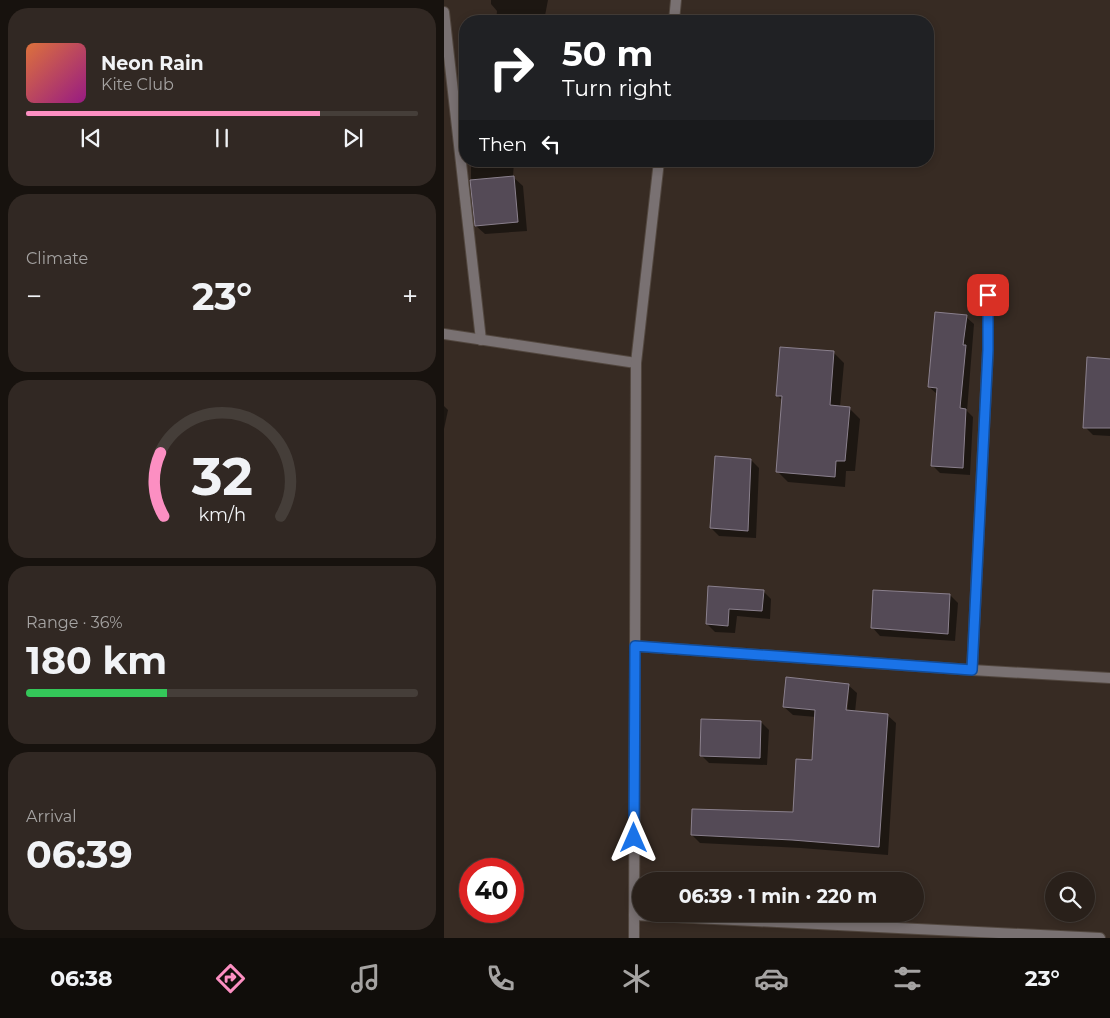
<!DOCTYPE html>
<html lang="en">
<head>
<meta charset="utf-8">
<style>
  body { margin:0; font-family:Montserrat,sans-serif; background:#312823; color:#f1f3f6; height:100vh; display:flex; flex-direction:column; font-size:19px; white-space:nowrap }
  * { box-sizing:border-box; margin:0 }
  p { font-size:16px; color:#a5a3a2 }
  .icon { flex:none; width:28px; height:28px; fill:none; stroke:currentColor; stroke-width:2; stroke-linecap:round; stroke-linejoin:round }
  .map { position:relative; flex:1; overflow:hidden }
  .details { display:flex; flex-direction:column; gap:8px; padding:8px; background:#17120e; width:444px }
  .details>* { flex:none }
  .hud { position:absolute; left:15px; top:15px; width:475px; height:152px; border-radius:20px; box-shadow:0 2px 8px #0003,0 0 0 1px #453e39; background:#202124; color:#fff; overflow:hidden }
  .fabs { position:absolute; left:601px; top:872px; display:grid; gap:10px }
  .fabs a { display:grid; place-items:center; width:50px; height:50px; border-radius:50%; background:#29201a; box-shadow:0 2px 8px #0003,0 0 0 1px #453e39; font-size:25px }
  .speed { position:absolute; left:15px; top:858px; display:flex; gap:10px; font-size:25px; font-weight:700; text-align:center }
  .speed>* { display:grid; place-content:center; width:65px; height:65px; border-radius:50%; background:#29201a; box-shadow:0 2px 8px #0003,0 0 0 1px #453e39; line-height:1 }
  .speed .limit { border:8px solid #d22; background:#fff; color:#111 }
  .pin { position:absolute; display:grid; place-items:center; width:42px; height:42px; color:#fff; margin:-21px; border-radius:10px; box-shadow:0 2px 8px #0006 }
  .me { position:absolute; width:55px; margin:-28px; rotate:0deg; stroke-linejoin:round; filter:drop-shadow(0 0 4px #0008) }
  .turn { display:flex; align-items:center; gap:18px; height:105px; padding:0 20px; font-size:22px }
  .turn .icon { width:65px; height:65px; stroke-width:2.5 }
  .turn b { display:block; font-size:35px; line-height:42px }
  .then { display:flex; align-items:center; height:48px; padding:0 20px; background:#0003; gap:10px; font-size:19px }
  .big { font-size:38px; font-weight:700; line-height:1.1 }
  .details .tile { flex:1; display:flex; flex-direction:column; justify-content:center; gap:8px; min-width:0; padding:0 18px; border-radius:20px; background:#312823 }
  .details .dial { align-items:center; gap:0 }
  .dial svg { height:130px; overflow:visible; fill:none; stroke:#453e39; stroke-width:7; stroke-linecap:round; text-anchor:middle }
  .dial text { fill:#f1f3f6; stroke:none }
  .song { display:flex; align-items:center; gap:15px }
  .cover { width:60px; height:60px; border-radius:8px; background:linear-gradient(135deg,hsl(20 70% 55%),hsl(310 70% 35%)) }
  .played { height:5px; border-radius:2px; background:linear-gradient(90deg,#fc8fc2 75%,#453e39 75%) }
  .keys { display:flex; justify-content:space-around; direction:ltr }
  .heat { display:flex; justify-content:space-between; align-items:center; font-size:28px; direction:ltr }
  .charge { height:8px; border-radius:4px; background:linear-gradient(90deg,#34c759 36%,#453e39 0) }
  .trip { position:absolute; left:188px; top:872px; width:292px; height:50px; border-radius:25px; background:#29201a; box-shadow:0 2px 8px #0003,0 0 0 1px #453e39; font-weight:700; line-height:50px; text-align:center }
  .tabs { display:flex; height:80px; justify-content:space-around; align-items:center; background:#100d0a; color:#a5a3a2 }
  .tabs .icon { width:35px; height:35px }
  .tabs .active { color:#fc8fc2 }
  .tabs b { font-size:22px; color:#f1f3f6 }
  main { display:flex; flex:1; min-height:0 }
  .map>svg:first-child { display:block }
  .shadow { fill:#0007; fill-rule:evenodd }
  .building { fill:#544a56; stroke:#8a808d }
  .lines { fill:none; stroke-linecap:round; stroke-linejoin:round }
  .minor-casing { stroke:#52473f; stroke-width:12 }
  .tertiary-casing { stroke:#52473f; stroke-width:12 }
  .minor { stroke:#797172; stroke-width:10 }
  .tertiary { stroke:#797172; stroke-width:10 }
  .route-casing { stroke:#114b97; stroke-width:12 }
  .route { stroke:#1a73e8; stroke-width:9 }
</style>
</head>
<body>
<main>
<section class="details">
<div class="tile">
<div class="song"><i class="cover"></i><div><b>Neon Rain</b><p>Kite Club</p></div></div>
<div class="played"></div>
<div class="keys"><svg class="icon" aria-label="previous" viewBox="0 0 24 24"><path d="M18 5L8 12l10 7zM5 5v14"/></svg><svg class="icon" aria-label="pause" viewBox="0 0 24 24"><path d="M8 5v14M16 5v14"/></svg><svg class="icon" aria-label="next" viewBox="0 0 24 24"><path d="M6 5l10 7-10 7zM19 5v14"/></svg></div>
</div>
<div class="tile"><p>Climate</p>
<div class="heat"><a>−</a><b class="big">23°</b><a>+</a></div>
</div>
<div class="tile dial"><svg viewBox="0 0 100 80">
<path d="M14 69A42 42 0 1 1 86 69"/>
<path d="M14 69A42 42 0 0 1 12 30" stroke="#fc8fc2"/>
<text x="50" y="56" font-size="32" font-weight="700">32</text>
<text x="50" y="72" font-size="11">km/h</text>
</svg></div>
<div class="tile"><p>Range · 36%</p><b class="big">180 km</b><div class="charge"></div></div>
<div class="tile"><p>Arrival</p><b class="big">06:39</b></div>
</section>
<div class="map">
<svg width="667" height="938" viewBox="0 0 667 938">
  <rect width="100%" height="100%" fill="#372b23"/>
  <!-- shadow -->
  <g class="shadow">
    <polygon points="47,0 104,0 100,21 105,21 52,21 53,11 47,4"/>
    <polygon points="27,161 70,161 69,177 79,186 83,231 41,234 32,226 27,177"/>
    <polygon points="522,317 530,324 523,411 529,417 526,475 496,473 488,465 493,394 485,387"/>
    <polygon points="390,353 400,363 396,407 405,408 416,419 411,471 402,471 401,487 344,482 333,471 339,401 333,395"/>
    <polygon points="667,360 667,456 666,436 649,435 641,427"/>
    <polygon points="0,406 4,410 0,429"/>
    <polygon points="307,460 315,468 312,538 275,536 267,528"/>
    <polygon points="265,588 319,591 327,599 326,619 293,616 291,633 271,632 263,624"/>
    <polygon points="506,595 514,603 511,641 436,636 428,627"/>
    <path d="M 404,685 L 413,693 L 411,712 L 443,715 L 452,723 L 444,855 L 357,848 L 256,843 L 248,835 L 350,814 L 370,761 L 372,717 L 349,715 L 340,707 ZM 403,691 L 405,691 L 403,716 L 400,716 Z"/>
    <polygon points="317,722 325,730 323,765 265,763 257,755"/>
  </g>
  <!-- building -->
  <g class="building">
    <polygon points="70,176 74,222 31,226 26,180"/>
    <polygon points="491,312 523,315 519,345 522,345 516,408 522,409 519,468 487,466 493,388 484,387"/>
    <polygon points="336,347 390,351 386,405 406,407 401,461 392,461 391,477 332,472 338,396 332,396"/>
    <polygon points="643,357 667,359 667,428 639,428"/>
    <polygon points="271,456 307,459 304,531 266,528"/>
    <polygon points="264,586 320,590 318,611 285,609 284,626 262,624"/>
    <polygon points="429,590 506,594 504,634 427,628"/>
    <polygon points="342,677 405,684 402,710 444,714 435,847 348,840 247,835 248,809 349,812 352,759 368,760 371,710 339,707"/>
    <polygon points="257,719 317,721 316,758 256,756"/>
  </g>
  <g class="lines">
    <!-- minor casing -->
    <g class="minor-casing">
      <g id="minor">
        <polyline points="0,12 37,340"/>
        <polyline points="0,334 192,363"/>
        <polyline points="191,646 528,670 667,678"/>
        <polyline points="528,670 544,349 544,295"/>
        <polyline points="190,915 656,938"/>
      </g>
    </g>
    <!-- tertiary casing -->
    <g class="tertiary-casing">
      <g id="tertiary">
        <polyline points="230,21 232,0"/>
        <polyline points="190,938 192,363 215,161"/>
      </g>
    </g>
    <!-- minor -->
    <use href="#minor" class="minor"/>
    <!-- tertiary -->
    <use href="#tertiary" class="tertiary"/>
  </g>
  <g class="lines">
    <!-- route casing -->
    <g class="route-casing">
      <polyline id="route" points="190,838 191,646 528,670 544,350 544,295"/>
    </g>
    <!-- route -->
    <use href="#route" class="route"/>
  </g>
</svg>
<div class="fabs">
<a><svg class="icon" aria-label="search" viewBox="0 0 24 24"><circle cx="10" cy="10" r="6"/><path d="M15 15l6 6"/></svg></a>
</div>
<div class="speed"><div class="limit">40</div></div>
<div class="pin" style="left:544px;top:295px;background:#d93025"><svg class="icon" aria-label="arrive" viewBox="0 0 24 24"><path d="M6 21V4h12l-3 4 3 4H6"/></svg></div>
<svg class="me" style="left:190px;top:838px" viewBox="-20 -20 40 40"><path d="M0-17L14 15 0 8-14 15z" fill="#1a73e8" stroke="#fff" stroke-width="4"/></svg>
<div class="trip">06:39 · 1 min · 220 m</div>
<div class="hud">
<div class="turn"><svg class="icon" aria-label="right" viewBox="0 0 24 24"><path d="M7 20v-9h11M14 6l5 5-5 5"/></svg><div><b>50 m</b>Turn right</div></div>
<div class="then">Then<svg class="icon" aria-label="left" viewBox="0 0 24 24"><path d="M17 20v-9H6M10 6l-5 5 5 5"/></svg></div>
</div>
</div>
</main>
<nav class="tabs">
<b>06:38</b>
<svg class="icon active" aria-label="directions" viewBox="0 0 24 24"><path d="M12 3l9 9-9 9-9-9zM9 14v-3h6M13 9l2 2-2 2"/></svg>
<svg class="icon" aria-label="music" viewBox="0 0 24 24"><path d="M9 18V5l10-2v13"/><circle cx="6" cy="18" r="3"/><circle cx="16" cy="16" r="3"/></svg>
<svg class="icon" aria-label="phone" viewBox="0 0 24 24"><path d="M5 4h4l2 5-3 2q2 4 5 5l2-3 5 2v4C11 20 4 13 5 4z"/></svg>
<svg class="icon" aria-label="climate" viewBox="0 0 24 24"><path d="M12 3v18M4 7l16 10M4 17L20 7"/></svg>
<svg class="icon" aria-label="car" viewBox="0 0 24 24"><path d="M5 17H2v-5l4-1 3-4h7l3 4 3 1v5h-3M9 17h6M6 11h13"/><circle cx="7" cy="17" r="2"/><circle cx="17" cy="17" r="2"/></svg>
<svg class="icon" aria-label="filters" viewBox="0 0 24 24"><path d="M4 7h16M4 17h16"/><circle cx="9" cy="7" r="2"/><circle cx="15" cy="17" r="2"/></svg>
<b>23°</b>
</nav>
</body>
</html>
